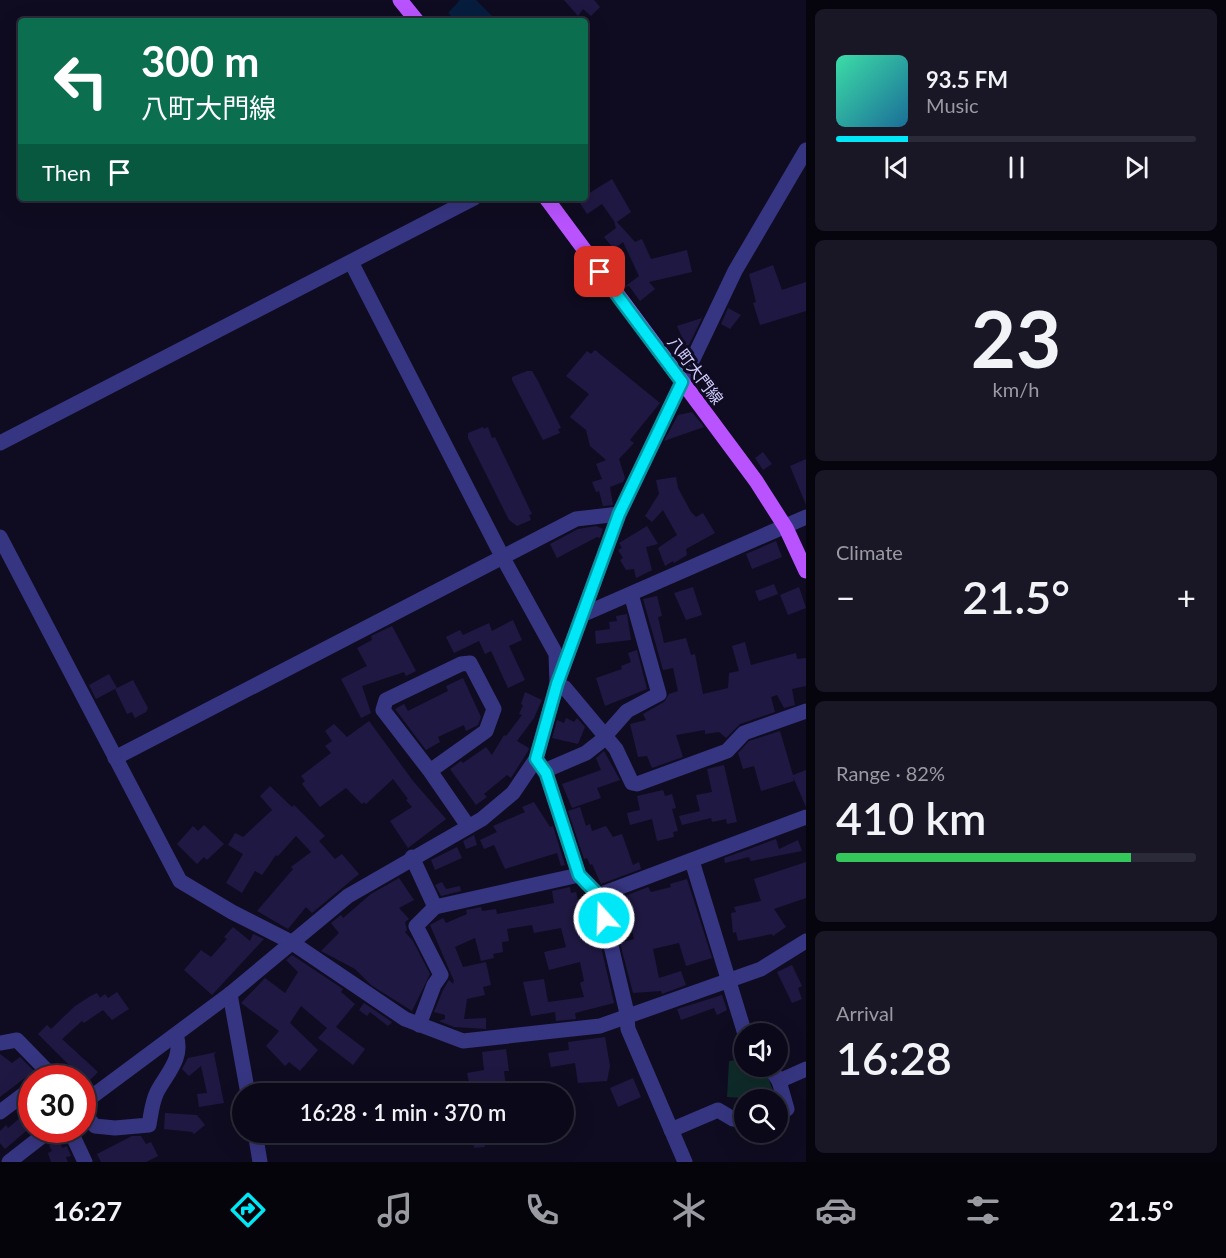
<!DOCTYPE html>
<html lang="en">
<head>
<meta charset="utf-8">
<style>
  body { margin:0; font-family:Lato,"Noto Sans JP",sans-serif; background:#191726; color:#f1f3f6; height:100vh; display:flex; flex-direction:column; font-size:22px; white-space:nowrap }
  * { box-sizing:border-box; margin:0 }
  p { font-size:20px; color:#9a9aa2 }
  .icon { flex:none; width:33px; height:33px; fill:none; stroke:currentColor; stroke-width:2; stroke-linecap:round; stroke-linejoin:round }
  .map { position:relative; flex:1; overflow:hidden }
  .panel { display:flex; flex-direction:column; gap:9px; padding:9px; background:#06050e; width:420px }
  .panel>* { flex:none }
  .hud { position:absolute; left:18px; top:18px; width:570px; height:183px; border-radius:6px; box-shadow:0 6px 24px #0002,0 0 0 2px #2b2a38; background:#0b6e4f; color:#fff; overflow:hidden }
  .tools { position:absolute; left:734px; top:1023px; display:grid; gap:12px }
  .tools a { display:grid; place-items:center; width:54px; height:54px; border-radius:50%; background:#0b0919; box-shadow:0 6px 24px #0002,0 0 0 2px #2b2a38; font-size:30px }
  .speed { position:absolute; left:18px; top:1065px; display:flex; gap:12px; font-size:30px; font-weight:700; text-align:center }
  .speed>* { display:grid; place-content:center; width:78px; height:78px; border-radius:50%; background:#0b0919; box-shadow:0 6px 24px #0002,0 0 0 2px #2b2a38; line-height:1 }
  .speed .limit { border:9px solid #d22; background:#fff; color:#111 }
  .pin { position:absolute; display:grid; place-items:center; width:51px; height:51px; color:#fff; margin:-26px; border-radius:12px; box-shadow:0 3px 9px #0006 }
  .me { position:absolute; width:66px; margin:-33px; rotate:340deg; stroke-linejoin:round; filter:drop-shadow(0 0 4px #0008) }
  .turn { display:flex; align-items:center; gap:21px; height:126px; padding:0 24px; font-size:27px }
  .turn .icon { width:78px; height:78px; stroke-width:2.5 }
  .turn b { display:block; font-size:42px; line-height:51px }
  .then { display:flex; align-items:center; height:57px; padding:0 24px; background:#0003; gap:12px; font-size:22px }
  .big { font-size:45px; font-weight:600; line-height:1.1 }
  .panel .widget { flex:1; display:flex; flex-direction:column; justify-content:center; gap:9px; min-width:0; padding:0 21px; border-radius:9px; background:#191726 }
  .panel .dial { align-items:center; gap:0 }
  .dial b { font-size:78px; line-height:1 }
  .song { display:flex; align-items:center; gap:18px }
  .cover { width:72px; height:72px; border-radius:9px; background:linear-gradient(135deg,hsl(160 70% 55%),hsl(200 70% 35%)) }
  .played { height:6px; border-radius:3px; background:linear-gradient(90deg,#00e7f7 20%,#2b2a38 20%) }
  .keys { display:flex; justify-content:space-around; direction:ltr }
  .heat { display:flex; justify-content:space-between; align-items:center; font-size:33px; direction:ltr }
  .charge { height:9px; border-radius:4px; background:linear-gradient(90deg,#34c759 82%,#2b2a38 0) }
  .trip { position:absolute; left:232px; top:1083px; width:342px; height:60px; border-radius:30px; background:#0b0919; box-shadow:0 6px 24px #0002,0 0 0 2px #2b2a38; font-weight:600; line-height:60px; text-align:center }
  .tabs { display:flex; height:96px; justify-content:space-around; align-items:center; background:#04040a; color:#9a9aa2 }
  .tabs .icon { width:42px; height:42px }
  .tabs .current { color:#00e7f7 }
  .tabs b { font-size:27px; color:#f1f3f6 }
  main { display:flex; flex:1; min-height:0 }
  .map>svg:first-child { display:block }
  .green { fill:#0f2b29 }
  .water { fill:#071d3e }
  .building { fill:#1f1842 }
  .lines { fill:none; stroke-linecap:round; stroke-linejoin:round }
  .minor { stroke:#363581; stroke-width:15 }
  .major { stroke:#b953ff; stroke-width:15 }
  .route-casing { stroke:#0096a1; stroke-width:15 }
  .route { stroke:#00e7f7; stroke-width:10 }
  .labels { text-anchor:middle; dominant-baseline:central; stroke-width:6; stroke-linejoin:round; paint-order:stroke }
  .street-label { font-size:16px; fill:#d0ccff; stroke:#0f0c21 }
</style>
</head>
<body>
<main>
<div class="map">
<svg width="806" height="1162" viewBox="0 0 806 1162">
  <rect width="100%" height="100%" fill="#0f0c21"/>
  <!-- green -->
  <polygon class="green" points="744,1059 744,1066 764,1067 780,1109 777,1110 777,1100 727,1097 729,1061"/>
  <!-- water -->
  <polygon class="water" points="460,0 476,0 497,21 456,21 448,13"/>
  <!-- building -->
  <g class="building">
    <polygon points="564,0 594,0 600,7 591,16 583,9 578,16"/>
    <polygon points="612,179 631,212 617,222 635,242 642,239 651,259 687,250 692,272 649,282 655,289 640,301 629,286 624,287 639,276 623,242 614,249 604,237 616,228 614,221 602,204 587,214 578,200"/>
    <polygon points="773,265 782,290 806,282 806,311 760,325 753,303 756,302 749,274"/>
    <polygon points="728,308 741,315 730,329 721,324"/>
    <polygon points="702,318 687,349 677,326"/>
    <polygon points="595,350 660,403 630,440 634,443 619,459 625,478 623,482 610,487 613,505 603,506 599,491 596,492 592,482 602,479 596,464 606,460 590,446 586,430 570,417 589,394 566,376 587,351 591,354"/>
    <polygon points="527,371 532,371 538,381 561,428 558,429 560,433 543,440 512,380 512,377"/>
    <polygon points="692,412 704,427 664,441 678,415"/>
    <polygon points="483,427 484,429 488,427 492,438 495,437 532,514 529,515 531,520 517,526 509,520 468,438 468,433"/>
    <polygon points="763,452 772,464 763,470 755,458"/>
    <polygon points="806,459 806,505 790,466"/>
    <polygon points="676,477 678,488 691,512 696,517 703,513 715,533 686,549 687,555 674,563 673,561 665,566 658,548 677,535 663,510 652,522 645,516 659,494 656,480"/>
    <polygon points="596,526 603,529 600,538 597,537 557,558 550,544 578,529"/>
    <polygon points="647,526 658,544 646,547 652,570 636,578 634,569 626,570 620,560 623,558 618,550 622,548 619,543"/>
    <polygon points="776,541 782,557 752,569 746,554"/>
    <polygon points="774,584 778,594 759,601 755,591"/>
    <polygon points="693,587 702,615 686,620 674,593"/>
    <polygon points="799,587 806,608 788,615 780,595"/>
    <polygon points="657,596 662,616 658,617 664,643 686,638 691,655 695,654 703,694 728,688 729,673 739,671 732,646 745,642 751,665 796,653 797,659 806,658 806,686 792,689 795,705 784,708 777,695 771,697 775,712 740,724 726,738 719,732 705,734 705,730 676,735 683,757 652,768 647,756 638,757 630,724 646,720 643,714 664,702 669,694 678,691 673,668 663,670 643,599"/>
    <polygon points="627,614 631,640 596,644 595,631 610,629 609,622 617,621 616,616"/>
    <polygon points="513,620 522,640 509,646 525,680 508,688 491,651 485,654 479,641 454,653 446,637 460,630 463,635 489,623 492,631"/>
    <polygon points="392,626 416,671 406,676 404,672 362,686 371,713 361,718 341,679 367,666 357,648 372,640 371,636"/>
    <polygon points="637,650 647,689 605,706 596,678 622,669 621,666 631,662 628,653"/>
    <polygon points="109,674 117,688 96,699 89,685"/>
    <polygon points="463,678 481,717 478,725 466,731 464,725 438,737 440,742 426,750 395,709 404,704 408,711 448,691 446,686"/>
    <polygon points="133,680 148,708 146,712 135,718 132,712 127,714 115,689"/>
    <polygon points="525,692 542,700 534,718 517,741 529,748 528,751 511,778 507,775 484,794 487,797 476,805 450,769 461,761 463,763 486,747 492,755 504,735 506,736 522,715 519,714 523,705 521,704"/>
    <polygon points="566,718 574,722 577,718 585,727 578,744 552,738 557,720 564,723"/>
    <polygon points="369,721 413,781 446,819 408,848 390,821 412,807 406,800 408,799 393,779 366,804 364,802 362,804 346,788 320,807 302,784 305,781 301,776 331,753 325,746 332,741 325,731 334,724 347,737"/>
    <polygon points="780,731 793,775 806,770 806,807 793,777 794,781 761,791 754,766 743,769 738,753 749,741"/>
    <polygon points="604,751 620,780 597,788 601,798 572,808 562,784 601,770 596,758"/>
    <polygon points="724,765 737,822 727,824 726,819 712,822 711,818 682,825 679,816 700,811 696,795 712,792 707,769"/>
    <polygon points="270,786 292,807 294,805 325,836 319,841 335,859 342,854 359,874 312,913 306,907 288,929 257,911 293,869 291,867 311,852 296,836 278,856 276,855 262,875 255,871 242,893 226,883 243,854 228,845 235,833 243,837 272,810 260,796"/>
    <polygon points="663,790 665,796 672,794 676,808 672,809 678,831 673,832 674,837 657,841 652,819 630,825 627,813 640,810 637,796"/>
    <polygon points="534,802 550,827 553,826 565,865 561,866 557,853 505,869 494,845 484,849 480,840 497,832 493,826 525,812 522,807"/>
    <polygon points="580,807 586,826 590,824 592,831 606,826 613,837 622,834 633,865 639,862 641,869 601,884 592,864 590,865 587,858 584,859 568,811"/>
    <polygon points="204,825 224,844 207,860 204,857 197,864 177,844 193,826 198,831"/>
    <polygon points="474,835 477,845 466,849 463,841"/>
    <polygon points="776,839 779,849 798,840 802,851 751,861 749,857 725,863 724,858"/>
    <polygon points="457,847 462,858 435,870 431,860"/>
    <polygon points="806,862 806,898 774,909 786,927 773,936 772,934 738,941 736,932 733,933 731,913 736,912 734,907 761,901 754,879"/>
    <polygon points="399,878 414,900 399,908 409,919 405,922 407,930 405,932 413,941 430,974 412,1011 371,985 355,969 321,951 339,933 331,923 341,915 343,918 371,894"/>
    <polygon points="687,879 712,958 686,966 679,943 653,949 659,978 681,971 686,985 662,994 661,991 633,993 620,943 634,939 627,909 623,910 620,898 648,887 651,892 671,887 670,884"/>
    <polygon points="442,882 446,889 460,886 461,891 441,896 435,885"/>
    <polygon points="570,887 571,893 576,892 579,904 591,903 614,1003 575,1013 576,1019 556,1021 555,1012 531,1016 523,982 544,979 548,1002 584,997 580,983 584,981 580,962 549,970 544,952 566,947 561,928 534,933 532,925 507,929 509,941 502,942 503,952 493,954 494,958 481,961 475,938 455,947 463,967 486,962 491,985 483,987 485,995 467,999 464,1019 486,1018 486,1029 454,1027 439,1021 445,1019 445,1015 434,1012 443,990 449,980 453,984 454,981 430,925 443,918 446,923 467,914 466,910 481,907 482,911 496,909 497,914 554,903 552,891"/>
    <polygon points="233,927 250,941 253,934 264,939 212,995 184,970 201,950 211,957 227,939 224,937"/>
    <polygon points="292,955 343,989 341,992 355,1004 336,1027 365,1049 353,1065 318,1038 327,1028 301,1006 290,1023 318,1050 300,1071 289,1062 285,1066 266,1046 279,1031 241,1003 265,978 285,993 298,972 286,960"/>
    <polygon points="792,965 802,986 798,988 802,999 792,1003 777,972"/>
    <polygon points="117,992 129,1009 112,1020 103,1010 84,1023 82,1021 62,1039 98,1072 87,1083 38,1034 47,1025 51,1029 75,1006 89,997 97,993 100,998 105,994 108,998"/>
    <polygon points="722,995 727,1010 717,1015 714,1008 681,1020 677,1009"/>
    <polygon points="364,1003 392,1022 388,1026 370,1012 367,1016 359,1010"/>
    <polygon points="605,1037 610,1066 607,1081 578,1083 575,1063 551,1067 548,1053 569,1050 568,1042"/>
    <polygon points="506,1049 509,1071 504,1071 506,1087 492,1089 491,1082 470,1086 467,1073 484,1070 482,1052"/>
    <polygon points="217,1052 214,1054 224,1103 199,1107 197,1094 207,1093 201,1066 189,1076 182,1069 188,1058"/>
    <polygon points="0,1054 12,1063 20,1057 34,1071 0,1097"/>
    <polygon points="633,1078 641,1097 618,1107 610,1088"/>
    <polygon points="32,1108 32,1126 5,1149 0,1143 0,1131 6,1125 8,1128"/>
    <polygon points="165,1113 197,1115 205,1125 194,1134 192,1132 164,1129"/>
    <polygon points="428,1132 451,1132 450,1145 427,1142"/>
    <polygon points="471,1132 483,1132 485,1147 474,1148"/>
    <polygon points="132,1136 141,1136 146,1144 151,1142 158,1156 146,1162 101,1162 97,1154"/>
    <polygon points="60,1141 62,1148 67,1146 68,1149 71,1156 66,1157 68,1162 51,1162 48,1153 52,1151 49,1145"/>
  </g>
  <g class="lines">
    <!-- minor -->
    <g class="minor">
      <polyline points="351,262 503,558 556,654 557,684 565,688 616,749 632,783 637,784 727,751 744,733 806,711"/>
      <polyline points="0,443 474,198"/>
      <polyline points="0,537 180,881 232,912 291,942 405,1019 463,1041 600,1026 761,969 806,941"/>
      <polyline points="582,615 806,517"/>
      <polyline points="604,737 627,711 659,694 631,594"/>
      <polyline points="115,758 576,519 619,514"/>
      <polyline points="536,759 546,773 579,875 599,895 626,1009 628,1029 685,1162"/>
      <polyline points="430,771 383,710 386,700 461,664 470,663 494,709 486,731 430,771 468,826"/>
      <polyline points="544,771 586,753 605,738"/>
      <polyline points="412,857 435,907 579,875"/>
      <polyline points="692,861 745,1034"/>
      <polyline points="599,895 806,817"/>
      <polyline points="230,994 248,1094"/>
      <polyline points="419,1025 434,985 441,975 416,926 435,907"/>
      <polyline points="0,1043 17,1040 54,1078"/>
      <polyline points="769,1066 779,1081"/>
      <polyline points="82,1104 230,994 348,896 482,819 513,793 536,759 557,684 619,514 735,271 806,150"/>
      <polyline points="0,1112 32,1088"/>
      <path d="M 82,1112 L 95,1126 L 115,1128 L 149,1125 C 151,1114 152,1102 157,1092 C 167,1073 184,1058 176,1035"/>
      <polyline points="777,1114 787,1109 779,1081 806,1069"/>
      <polyline points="70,1130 85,1162"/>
      <polyline points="671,1130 718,1110 733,1119 744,1120"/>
      <polyline points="255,1132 260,1162"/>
      <polyline points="9,1162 50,1130"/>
    </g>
    <!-- major -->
    <g class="major">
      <polyline points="400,0 417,21"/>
      <polyline points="546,198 756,481 786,528 806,571"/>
    </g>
  </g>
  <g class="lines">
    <!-- route casing -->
    <g class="route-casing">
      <polyline id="route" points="600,272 682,382 619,514 557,684 536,759 546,773 579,875 599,896 604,918"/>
    </g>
    <!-- route -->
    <use href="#route" class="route"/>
  </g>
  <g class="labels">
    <!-- street labels -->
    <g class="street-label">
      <text transform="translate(696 370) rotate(53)">八町大門線</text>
    </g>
  </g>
</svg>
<div class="tools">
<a><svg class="icon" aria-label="sound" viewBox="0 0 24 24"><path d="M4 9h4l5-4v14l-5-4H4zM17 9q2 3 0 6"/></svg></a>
<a><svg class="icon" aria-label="search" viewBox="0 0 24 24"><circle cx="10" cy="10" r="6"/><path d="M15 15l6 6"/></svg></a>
</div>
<div class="speed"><div class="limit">30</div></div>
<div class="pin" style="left:600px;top:272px;background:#d93025"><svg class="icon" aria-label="arrive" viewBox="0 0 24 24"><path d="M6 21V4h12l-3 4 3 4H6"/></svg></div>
<svg class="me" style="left:604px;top:918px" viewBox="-20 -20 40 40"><circle r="17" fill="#00e7f7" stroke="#fff" stroke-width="3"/><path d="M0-11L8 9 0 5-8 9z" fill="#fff"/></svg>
<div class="trip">16:28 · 1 min · 370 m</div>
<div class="hud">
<div class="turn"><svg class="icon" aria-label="left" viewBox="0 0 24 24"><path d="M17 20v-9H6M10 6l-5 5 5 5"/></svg><div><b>300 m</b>八町大門線</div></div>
<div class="then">Then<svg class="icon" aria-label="arrive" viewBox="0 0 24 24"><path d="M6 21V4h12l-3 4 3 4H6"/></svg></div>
</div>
</div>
<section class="panel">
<div class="widget">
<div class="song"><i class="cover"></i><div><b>93.5 FM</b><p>Music</p></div></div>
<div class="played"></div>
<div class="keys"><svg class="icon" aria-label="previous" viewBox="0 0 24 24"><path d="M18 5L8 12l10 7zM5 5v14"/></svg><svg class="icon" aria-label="pause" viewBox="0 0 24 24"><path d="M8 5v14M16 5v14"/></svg><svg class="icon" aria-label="next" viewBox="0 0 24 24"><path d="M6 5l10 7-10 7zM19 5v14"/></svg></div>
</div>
<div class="widget dial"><b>23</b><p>km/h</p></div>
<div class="widget"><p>Climate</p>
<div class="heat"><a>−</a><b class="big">21.5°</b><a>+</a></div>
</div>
<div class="widget"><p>Range · 82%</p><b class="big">410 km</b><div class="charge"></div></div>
<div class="widget"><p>Arrival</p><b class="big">16:28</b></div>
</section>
</main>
<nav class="tabs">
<b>16:27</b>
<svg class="icon current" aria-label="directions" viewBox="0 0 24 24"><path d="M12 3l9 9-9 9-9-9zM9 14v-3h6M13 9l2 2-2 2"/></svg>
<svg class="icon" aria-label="music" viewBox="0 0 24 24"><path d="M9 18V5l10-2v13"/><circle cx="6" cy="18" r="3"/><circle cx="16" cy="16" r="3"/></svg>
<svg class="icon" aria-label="phone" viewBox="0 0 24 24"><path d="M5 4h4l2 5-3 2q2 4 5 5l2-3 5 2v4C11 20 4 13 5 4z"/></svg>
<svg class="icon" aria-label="climate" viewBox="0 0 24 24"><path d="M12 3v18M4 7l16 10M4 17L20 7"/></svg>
<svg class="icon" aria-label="car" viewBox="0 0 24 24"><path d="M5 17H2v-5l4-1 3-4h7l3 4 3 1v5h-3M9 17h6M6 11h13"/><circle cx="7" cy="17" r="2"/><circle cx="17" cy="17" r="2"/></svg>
<svg class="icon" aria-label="filters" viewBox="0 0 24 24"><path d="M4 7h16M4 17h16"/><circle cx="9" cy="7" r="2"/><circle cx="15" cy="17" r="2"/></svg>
<b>21.5°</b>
</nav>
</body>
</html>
